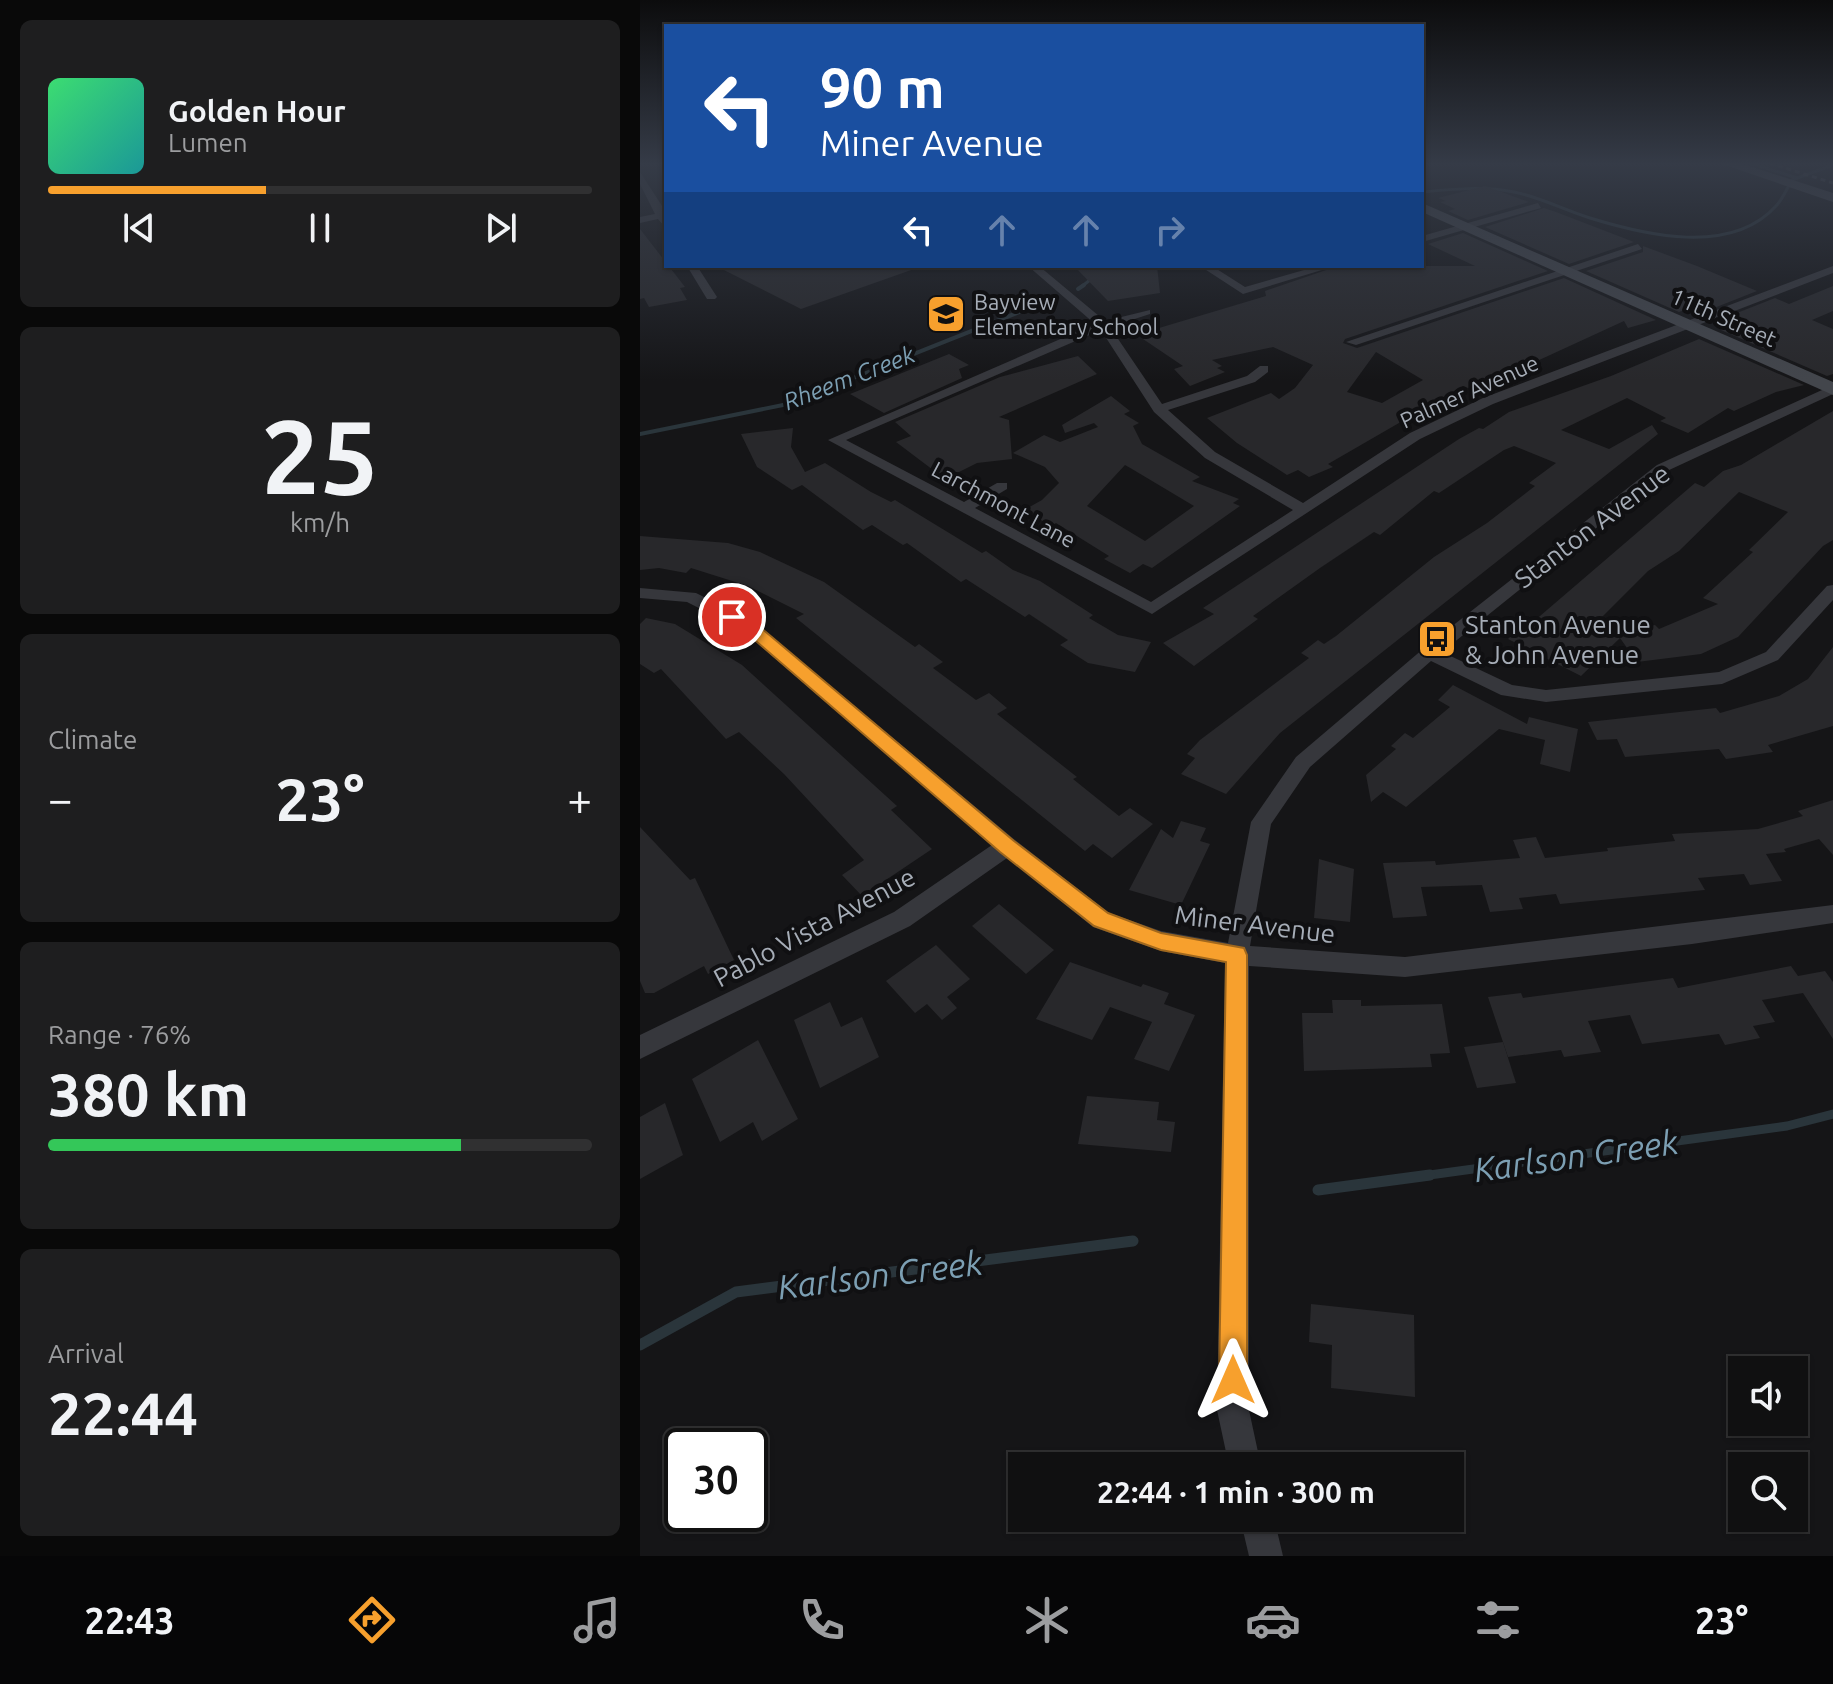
<!DOCTYPE html>
<html lang="en">
<head>
<meta charset="utf-8">
<style>
  body { margin:0; font-family:Ubuntu,sans-serif; background:#1e1e1f; color:#f1f3f6; height:100vh; display:flex; flex-direction:column; font-size:30px; white-space:nowrap }
  * { box-sizing:border-box; margin:0 }
  p { font-size:26px; color:#9c9d9f }
  .icon { flex:none; width:44px; height:44px; fill:none; stroke:currentColor; stroke-width:2; stroke-linecap:round; stroke-linejoin:round }
  .map { position:relative; flex:1; overflow:hidden }
  .panel { display:flex; flex-direction:column; gap:20px; padding:20px; background:#090909; width:640px }
  .panel>* { flex:none }
  .guide { position:absolute; left:24px; top:24px; width:760px; height:244px; border-radius:0px; box-shadow:0 2px 6px #0004,0 0 0 2px #303031; background:#1a4fa0; color:#fff; overflow:hidden }
  .fabs { position:absolute; left:1088px; top:1356px; display:grid; gap:16px }
  .fabs a { display:grid; place-items:center; width:80px; height:80px; border-radius:0px; background:#101011; box-shadow:0 2px 6px #0004,0 0 0 2px #303031; font-size:40px }
  .speed { position:absolute; left:24px; top:1428px; display:flex; gap:16px; font-size:40px; font-weight:700; text-align:center }
  .speed>* { display:grid; place-content:center; width:104px; height:104px; border-radius:50%; background:#101011; box-shadow:0 2px 6px #0004,0 0 0 2px #303031; line-height:1 }
  .speed .limit { border:4px solid #111; border-radius:12px; background:#fff; color:#111 }
  .pin { position:absolute; display:grid; place-items:center; width:68px; height:68px; color:#fff; margin:-34px; border:4px solid #fff; border-radius:50%; box-shadow:0 2px 8px #0007 }
  .me { position:absolute; width:88px; margin:-44px; rotate:0deg; stroke-linejoin:round; filter:drop-shadow(0 0 6px #0008) }
  .turn { display:flex; align-items:center; gap:28px; height:168px; padding:0 24px; font-size:36px }
  .turn .icon { width:104px; height:104px; stroke-width:2.5 }
  .turn b { display:block; font-size:56px; line-height:68px }
  .lanes { display:flex; align-items:center; height:76px; padding:0 24px; background:#0003; justify-content:center; gap:40px; direction:ltr }
  .lanes .off { opacity:.35 }
  .big { font-size:60px; font-weight:600; line-height:1.1 }
  .panel .widget { flex:1; display:flex; flex-direction:column; justify-content:center; gap:12px; min-width:0; padding:0 28px; border-radius:12px; background:#1e1e1f }
  .panel .dial { align-items:center; gap:0 }
  .dial b { font-size:104px; line-height:1 }
  .song { display:flex; align-items:center; gap:24px }
  .cover { width:96px; height:96px; border-radius:12px; background:linear-gradient(135deg,hsl(140 70% 55%),hsl(180 70% 35%)) }
  .played { height:8px; border-radius:4px; background:linear-gradient(90deg,#f7a02d 40%,#303031 40%) }
  .keys { display:flex; justify-content:space-around; direction:ltr }
  .heat { display:flex; justify-content:space-between; align-items:center; font-size:44px; direction:ltr }
  .charge { height:12px; border-radius:6px; background:linear-gradient(90deg,#34c759 76%,#303031 0) }
  .trip { position:absolute; left:368px; top:1452px; width:456px; height:80px; border-radius:0px; background:#101011; box-shadow:0 2px 6px #0004,0 0 0 2px #303031; font-weight:600; line-height:80px; text-align:center }
  .tab-bar { display:flex; height:128px; justify-content:space-around; align-items:center; background:#060607; color:#9c9d9f }
  .tab-bar .icon { width:56px; height:56px }
  .tab-bar .active { color:#f7a02d }
  .tab-bar b { font-size:36px; color:#f1f3f6 }
  main { display:flex; flex:1; min-height:0 }
  .map>svg:first-child { display:block }
  .lines { fill:none; stroke-linecap:round; stroke-linejoin:round }
  .stream-far3 { stroke:#2a353b; stroke-width:3 }
  .stream-far2 { stroke:#2a353b; stroke-width:4 }
  .stream-far1 { stroke:#2a353b; stroke-width:9 }
  .stream { stroke:#2a353b; stroke-width:11 }
  .building { fill:#28282b; fill-rule:evenodd }
  .street { fill:#36373c; fill-rule:evenodd }
  .secondary { fill:#43464c; fill-rule:evenodd }
  .rail { stroke:#484b51; stroke-width:3; stroke-dasharray:5 4; stroke-linecap:butt }
  .route { fill:#f7a02d; stroke:#a1681d; stroke-width:2 }
  .labels { text-anchor:middle; dominant-baseline:central; stroke-width:8; stroke-linejoin:round; paint-order:stroke }
  .far-poi-label { font-size:22px; fill:#a6adb7; stroke:#101012; text-anchor:start }
  .far-street-label { font-size:22px; fill:#a6adb7; stroke:#101012 }
  .far-water-label { font-size:24px; font-style:italic; fill:#7c9fb3; stroke:#101012 }
  .street-label { font-size:26px; fill:#a6adb7; stroke:#101012 }
  .poi-label { font-size:26px; fill:#a6adb7; stroke:#101012; text-anchor:start }
  .near-water-label { font-size:34px; font-style:italic; fill:#7c9fb3; stroke:#101012 }
</style>
</head>
<body>
<main>
<section class="panel">
<div class="widget">
<div class="song"><i class="cover"></i><div><b>Golden Hour</b><p>Lumen</p></div></div>
<div class="played"></div>
<div class="keys"><svg class="icon" aria-label="previous" viewBox="0 0 24 24"><path d="M18 5L8 12l10 7zM5 5v14"/></svg><svg class="icon" aria-label="pause" viewBox="0 0 24 24"><path d="M8 5v14M16 5v14"/></svg><svg class="icon" aria-label="next" viewBox="0 0 24 24"><path d="M6 5l10 7-10 7zM19 5v14"/></svg></div>
</div>
<div class="widget dial"><b>25</b><p>km/h</p></div>
<div class="widget"><p>Climate</p>
<div class="heat"><a>−</a><b class="big">23°</b><a>+</a></div>
</div>
<div class="widget"><p>Range · 76%</p><b class="big">380 km</b><div class="charge"></div></div>
<div class="widget"><p>Arrival</p><b class="big">22:44</b></div>
</section>
<div class="map">
<svg width="1193" height="1556" viewBox="0 0 1193 1556">
  <rect width="100%" height="100%" fill="#151517"/>
  <g class="lines">
    <!-- stream-far3 -->
    <g class="stream-far3">
      <polyline points="1110,163 1157,178"/>
      <path d="M 782,192 C 813,189 844,186 874,192 C 900,197 924,210 950,218 C 1005,235 1091,256 1136,206 C 1143,199 1147,188 1152,180 L 1193,165"/>
      <polyline points="441,287 468,266"/>
    </g>
    <!-- stream-far2 -->
    <g class="stream-far2">
      <polyline points="438,289 444,285"/>
      <polyline points="0,434 148,404 412,299"/>
    </g>
    <!-- stream-far1 -->
    <polyline class="stream-far1" points="775,1177 1147,1126 1193,1114"/>
    <!-- stream -->
    <g class="stream">
      <polyline points="678,1190 790,1175"/>
      <polyline points="0,1345 96,1292 493,1241"/>
    </g>
  </g>
  <!-- building -->
  <g class="building">
    <polygon points="845,186 889,202 828,220 808,211 815,209 800,202 806,201 798,198"/>
    <polygon points="904,208 916,212 994,242 929,264 845,227"/>
    <polygon points="0,229 45,287 40,288 47,300 9,307 4,298 0,299"/>
    <path d="M 823,233 L 908,271 L 705,339 L 703,343 L 717,348 L 924,278 L 1016,320 L 988,328 L 984,321 L 882,368 L 828,388 L 823,386 L 688,464 L 693,467 L 669,477 L 658,470 L 647,475 L 597,443 L 567,418 L 631,393 L 639,399 L 655,388 L 673,365 L 633,347 L 572,360 L 582,366 L 577,368 L 585,372 L 550,386 L 534,369 L 543,366 L 503,339 L 515,335 L 509,331 L 626,296 L 625,291 L 698,266 L 835,266 L 788,244 ZM 736,352 L 783,380 L 742,403 L 707,392 Z"/>
    <polygon points="1003,246 1057,266 1117,291 1074,308 1071,300 1039,312 946,271 1003,252"/>
    <polygon points="76,266 274,266 274,269 161,309"/>
    <polygon points="434,266 517,266 520,293 468,301"/>
    <polygon points="1193,286 1193,311 1172,320 1193,329 1193,374 1187,376 1081,330 1079,320 1135,298 1149,304"/>
    <polygon points="1059,339 1164,385 1136,392 1094,411 1088,408 1048,433 1020,421 1026,418 987,398 921,430 969,449 1012,425 1018,434 640,733 586,794 541,774 555,758 547,754 560,740 669,658 661,653 678,640 684,644 696,636 794,557 847,523 895,486 889,483 916,463 874,446 864,450 799,493 794,491 740,535 734,532 680,568 613,616 618,619 554,666 523,643 574,614 563,608 819,439 839,428 843,429 869,412 971,376"/>
    <polygon points="309,354 329,365 319,369 322,378 244,413 210,394"/>
    <polygon points="438,356 457,374 359,417 369,420 372,459 337,463 305,479 256,442 271,436 255,422 360,377"/>
    <path d="M 471,396 L 490,411 L 484,414 L 499,423 L 493,426 L 502,444 L 560,477 L 552,481 L 599,499 L 593,503 L 600,506 L 512,568 L 503,564 L 490,573 L 464,559 L 469,556 L 416,523 L 411,526 L 384,510 L 402,500 L 419,483 L 405,467 L 373,453 L 404,435 L 420,442 L 458,427 L 454,423 L 425,433 L 422,425 ZM 485,465 L 492,469 L 554,506 L 505,541 L 447,506 Z"/>
    <path d="M 1193,411 L 1193,540 L 1183,546 L 1098,637 L 1061,654 L 997,662 L 980,638 L 941,676 L 868,639 L 882,626 L 886,628 L 1055,483 L 1064,487 L 1083,471 L 1101,465 ZM 1099,492 L 1148,512 L 1109,550 L 1113,552 L 1063,598 L 1078,604 L 1019,629 L 1015,625 L 943,636 L 1008,571 L 1039,551 Z"/>
    <polygon points="153,428 151,447 165,472 185,463 231,492 251,502 255,500 342,553 346,551 373,570 400,581 453,615 449,618 478,635 511,642 495,672 448,663 420,645 428,640 389,614 385,617 326,579 321,582 267,543 263,545 232,525 223,530 162,485 152,490 117,467 101,434"/>
    <polygon points="0,536 88,543 120,552 184,582 275,647 279,644 303,662 293,668 336,700 349,693 367,708 357,714 437,777 433,779 479,816 490,808 513,824 472,858 453,844 445,851 156,618 164,614 108,586 51,568 46,573 19,568 0,570"/>
    <polygon points="6,618 35,624 102,665 257,806 251,810 292,849 222,896 202,875 224,860 144,774 99,732 86,739 21,669 14,673 0,664 0,624"/>
    <polygon points="1193,647 1193,726 1128,745 1133,752 1086,759 1079,749 985,757 977,739 957,740 948,722 1076,708 1080,713 1139,696 1168,679"/>
    <polygon points="813,685 887,724 889,717 938,729 930,772 900,764 905,740 859,729 766,807 743,792 731,802 726,775 756,749 751,746 765,733 773,738 810,707 798,700"/>
    <polygon points="1193,800 1193,855 1179,839 1144,849 1146,852 1126,854 1142,881 1110,885 1104,874 1058,878 1065,890 920,904 916,894 879,898 883,909 850,912 842,885 781,887 787,916 753,918 743,863 795,861 796,865 880,858 873,840 896,837 905,858 968,851 967,848 1035,841 1032,834 1118,829 1163,816 1158,811"/>
    <polygon points="541,821 566,828 560,841 570,844 541,905 489,890 521,829 533,838"/>
    <polygon points="0,827 50,880 55,878 94,960 68,974 64,966 14,993 5,993 0,981"/>
    <polygon points="679,859 714,869 710,922 674,918"/>
    <polygon points="359,904 414,950 386,974 332,926"/>
    <polygon points="296,945 330,979 307,997 317,1008 302,1020 287,1004 275,1013 246,981"/>
    <polygon points="430,962 501,987 503,984 529,993 524,1004 555,1015 529,1071 494,1059 512,1022 470,1007 452,1040 396,1019"/>
    <polygon points="1151,966 1158,976 1185,971 1193,982 1193,1039 1163,993 1122,1000 1135,1022 1113,1026 1120,1038 1085,1045 1079,1034 1002,1044 990,1015 948,1021 961,1052 924,1057 921,1050 868,1057 848,997 881,993 883,998 1033,978 1038,988"/>
    <polygon points="692,1000 721,1000 721,1006 802,1004 810,1053 790,1054 792,1067 664,1071 662,1013 693,1013"/>
    <polygon points="190,1002 201,1027 222,1017 239,1057 180,1088 154,1020"/>
    <polygon points="118,1040 158,1119 122,1141 113,1122 80,1142 52,1079"/>
    <polygon points="863,1042 876,1083 837,1088 824,1047"/>
    <polygon points="447,1096 519,1102 517,1120 535,1122 531,1152 438,1144"/>
    <polygon points="25,1103 43,1155 0,1179 0,1117"/>
    <polygon points="671,1304 774,1315 775,1397 691,1388 692,1345 669,1342"/>
  </g>
  <g class="lines">
    <!-- street -->
    <g class="street">
      <polygon points="0,172 26,212 26,228 18,219 0,223 0,217 15,214 0,184"/>
      <polygon points="898,203 901,208 782,242 782,236"/>
      <polygon points="998,244 1002,249 716,345 706,342"/>
      <polygon points="47,266 57,266 77,297 75,299 67,299"/>
      <path d="M 388,266 L 399,266 L 465,321 L 510,310 L 510,314 L 470,327 L 522,404 L 607,376 L 620,366 L 628,366 L 628,372 L 615,382 L 528,410 L 575,452 L 663,503 L 770,433 L 843,398 L 1193,266 L 1193,273 L 853,404 L 780,439 L 512,614 L 188,440 L 455,324 ZM 461,330 L 514,412 L 565,458 L 653,510 L 511,602 L 335,508 L 367,489 L 367,483 L 357,483 L 324,502 L 206,440 Z"/>
      <polygon points="560,266 572,266 605,287 678,266 695,266 603,294"/>
      <polygon points="1193,385 1193,394 1027,471 802,652 872,685 906,690 1079,672 1126,652 1187,586 1193,585 1193,600 1138,660 1082,684 906,702 861,695 791,661 670,767 631,824 610,946 765,957 1193,905 1193,923 1052,944 765,977 609,966 609,1410 621,1466 589,1466 577,1410 585,963 521,951 453,927 367,858 270,926 0,1059 0,1035 254,912 352,845 102,630 47,602 0,598 0,588 56,593 114,622 375,840 469,913 521,931 588,943 611,822 656,757 783,649 1017,465"/>
      <polygon points="600,1518 634,1518 643,1556 609,1556"/>
    </g>
    <!-- secondary -->
    <g class="secondary">
      <polygon points="1079,163 1100,163 1193,193 1193,202"/>
      <polygon points="782,203 1193,382 1193,395 782,212"/>
    </g>
    <!-- rail -->
    <polyline class="rail" points="1129,163 1193,183"/>
  </g>
  <!-- sky -->
  <linearGradient id="sky" x2="0" y2="1"><stop stop-color="#0c0c0d"/><stop offset="0.43" stop-color="#353b47"/><stop offset="1" stop-color="#353b47" stop-opacity="0"/></linearGradient>
  <rect width="1193" height="381" fill="url(#sky)"/>
  <!-- route -->
  <polygon class="route" points="92,612 114,622 374,841 468,913 521,933 604,948 607,955 607,1380 603,1390 593,1394 583,1390 579,1380 586,962 521,950 454,926 360,852 102,629 86,620 86,614"/>
  <!-- icons -->
  <defs>
    <g id="school-square" transform="scale(2)"><rect x="-9" y="-9" width="18" height="18" rx="4" fill="#f7a02d" stroke="#101012"/><path d="M0-5L7-2L0 1L-7-2ZM-4 1L0 2.5L4 1V4Q0 6-4 4Z" fill="#111"/></g>
    <g id="bus-square" transform="scale(2)"><rect x="-9" y="-9" width="18" height="18" rx="4" fill="#f7a02d" stroke="#101012"/><path d="M-5-6H5V4H4V6H2V4H-2V6H-4V4H-5ZM-3.5-4V0h7V-4ZM-3.5 1.2v1.5H-2V1.2ZM2 1.2v1.5H3.5V1.2Z" fill="#111"/></g>
  </defs>
  <g fill-rule="evenodd">
    <use href="#school-square" x="306" y="314"/>
    <use href="#bus-square" x="797" y="639"/>
  </g>
  <g class="labels">
    <!-- far-poi labels -->
    <g class="far-poi-label">
      <text x="334" y="301">Bayview<tspan x="334" dy="25">Elementary School</tspan></text>
    </g>
    <!-- far-street labels -->
    <g class="far-street-label">
      <text transform="translate(1084 317) rotate(24)">11th Street</text>
      <text transform="translate(829 391) rotate(-24)">Palmer Avenue</text>
      <text transform="translate(364 504) rotate(28)">Larchmont Lane</text>
    </g>
    <!-- far-water labels -->
    <g class="far-water-label">
      <text transform="translate(209 378) rotate(-21)">Rheem Creek</text>
    </g>
    <!-- street labels -->
    <g class="street-label">
      <text transform="translate(952 526) rotate(-37)">Stanton Avenue</text>
      <text transform="translate(615 924) rotate(7)">Miner Avenue</text>
      <text transform="translate(174 927) rotate(-28)">Pablo Vista Avenue</text>
    </g>
    <!-- poi labels -->
    <g class="poi-label">
      <text x="825" y="624">Stanton Avenue<tspan x="825" dy="30">&amp; John Avenue</tspan></text>
    </g>
    <!-- near-water labels -->
    <g class="near-water-label">
      <text transform="translate(936 1155) rotate(-8)">Karlson Creek</text>
      <text transform="translate(240 1274) rotate(-7)">Karlson Creek</text>
    </g>
  </g>
</svg>
<div class="fabs">
<a><svg class="icon" aria-label="sound" viewBox="0 0 24 24"><path d="M4 9h4l5-4v14l-5-4H4zM17 9q2 3 0 6"/></svg></a>
<a><svg class="icon" aria-label="search" viewBox="0 0 24 24"><circle cx="10" cy="10" r="6"/><path d="M15 15l6 6"/></svg></a>
</div>
<div class="speed"><div class="limit">30</div></div>
<div class="pin" style="left:92px;top:617px;background:#d93025"><svg class="icon" aria-label="arrive" viewBox="0 0 24 24"><path d="M6 21V4h12l-3 4 3 4H6"/></svg></div>
<svg class="me" style="left:593px;top:1380px" viewBox="-20 -20 40 40"><path d="M0-17L14 15 0 8-14 15z" fill="#f7a02d" stroke="#fff" stroke-width="4"/></svg>
<div class="trip">22:44 · 1 min · 300 m</div>
<div class="guide">
<div class="turn"><svg class="icon" aria-label="left" viewBox="0 0 24 24"><path d="M17 20v-9H6M10 6l-5 5 5 5"/></svg><div><b>90 m</b>Miner Avenue</div></div>
<div class="lanes"><svg class="icon" aria-label="left" viewBox="0 0 24 24"><path d="M17 20v-9H6M10 6l-5 5 5 5"/></svg><svg class="icon off" aria-label="ahead" viewBox="0 0 24 24"><path d="M12 20V5M6 11l6-6 6 6"/></svg><svg class="icon off" aria-label="ahead" viewBox="0 0 24 24"><path d="M12 20V5M6 11l6-6 6 6"/></svg><svg class="icon off" aria-label="right" viewBox="0 0 24 24"><path d="M7 20v-9h11M14 6l5 5-5 5"/></svg></div>
</div>
</div>
</main>
<nav class="tab-bar">
<b>22:43</b>
<svg class="icon active" aria-label="directions" viewBox="0 0 24 24"><path d="M12 3l9 9-9 9-9-9zM9 14v-3h6M13 9l2 2-2 2"/></svg>
<svg class="icon" aria-label="music" viewBox="0 0 24 24"><path d="M9 18V5l10-2v13"/><circle cx="6" cy="18" r="3"/><circle cx="16" cy="16" r="3"/></svg>
<svg class="icon" aria-label="phone" viewBox="0 0 24 24"><path d="M5 4h4l2 5-3 2q2 4 5 5l2-3 5 2v4C11 20 4 13 5 4z"/></svg>
<svg class="icon" aria-label="climate" viewBox="0 0 24 24"><path d="M12 3v18M4 7l16 10M4 17L20 7"/></svg>
<svg class="icon" aria-label="car" viewBox="0 0 24 24"><path d="M5 17H2v-5l4-1 3-4h7l3 4 3 1v5h-3M9 17h6M6 11h13"/><circle cx="7" cy="17" r="2"/><circle cx="17" cy="17" r="2"/></svg>
<svg class="icon" aria-label="filters" viewBox="0 0 24 24"><path d="M4 7h16M4 17h16"/><circle cx="9" cy="7" r="2"/><circle cx="15" cy="17" r="2"/></svg>
<b>23°</b>
</nav>
</body>
</html>
